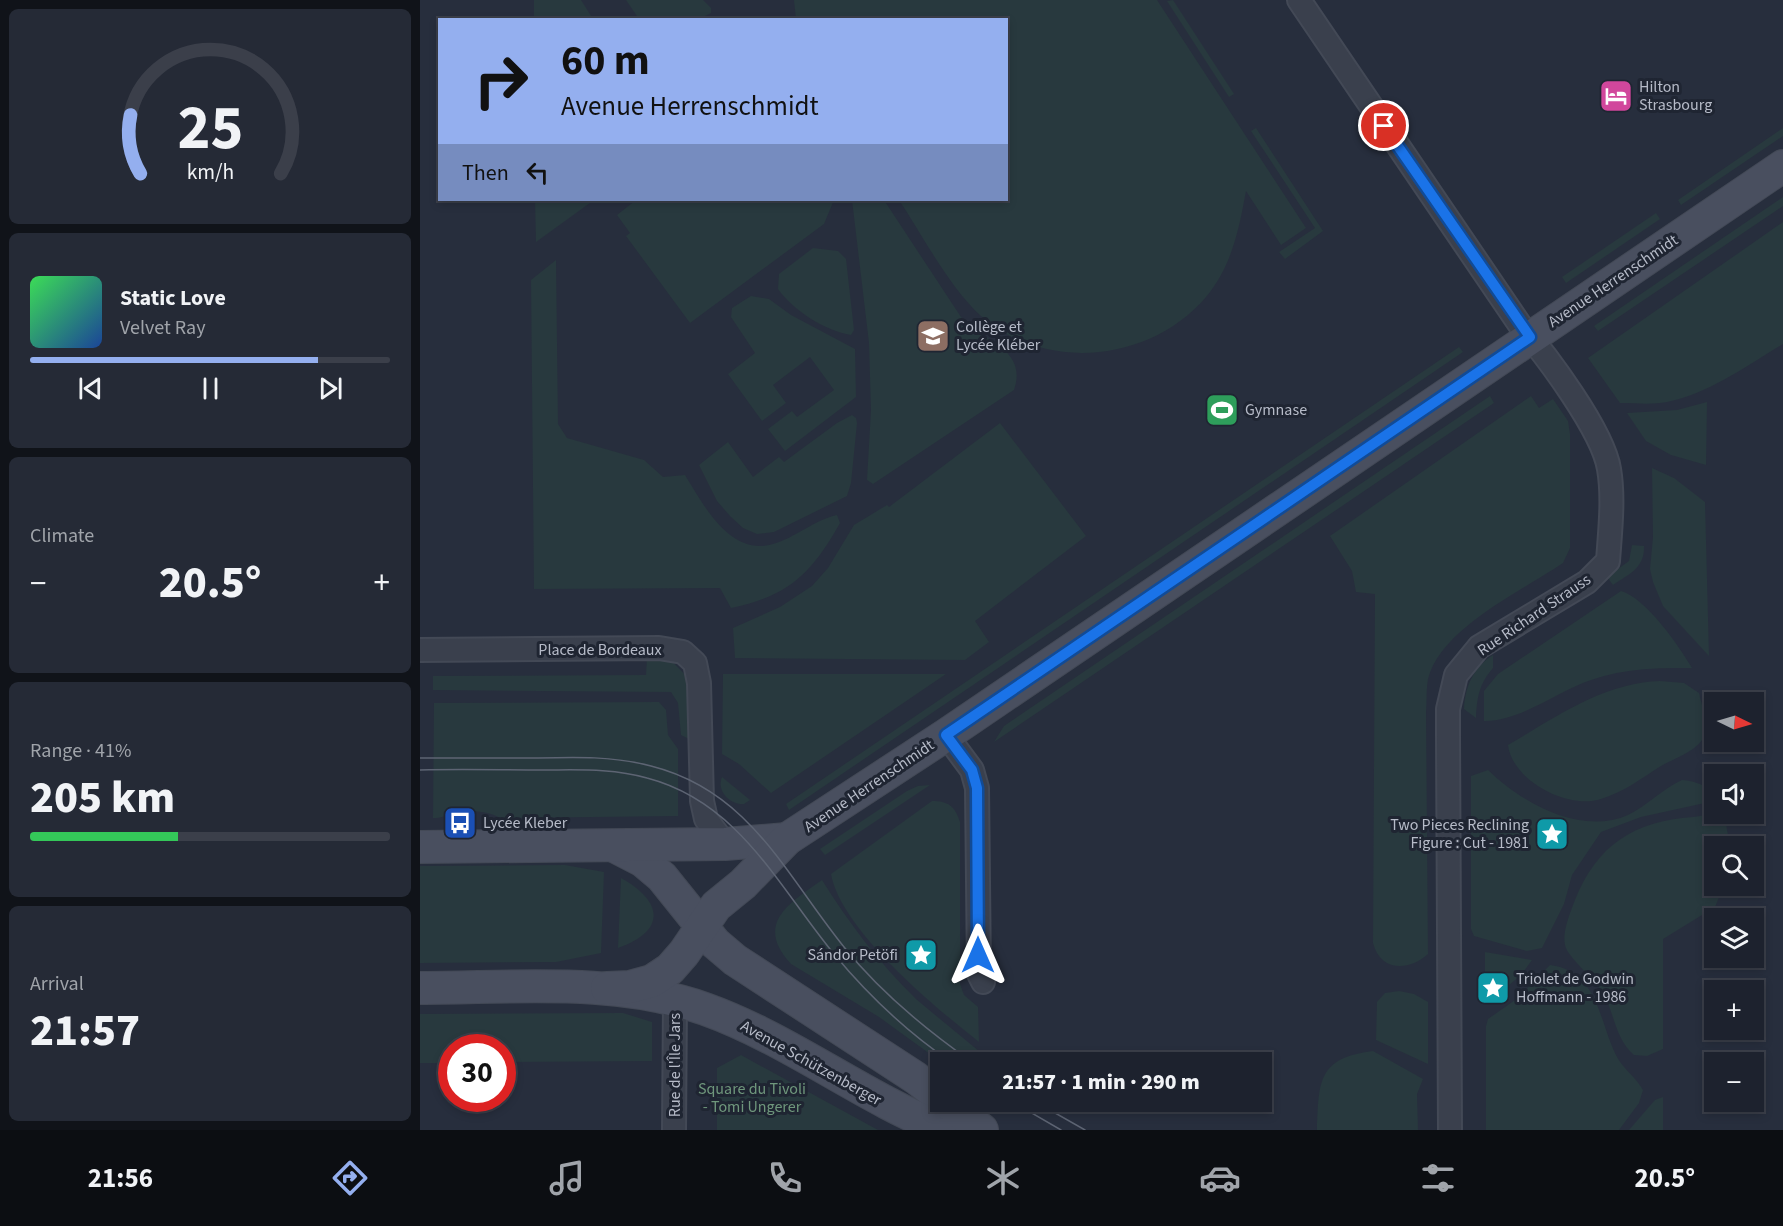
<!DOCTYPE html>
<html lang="en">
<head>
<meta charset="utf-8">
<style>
  body { margin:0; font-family:"Source Sans 3",sans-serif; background:#252a36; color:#f1f3f6; height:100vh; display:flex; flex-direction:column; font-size:22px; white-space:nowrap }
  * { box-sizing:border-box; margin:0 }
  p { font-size:20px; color:#a0a4aa }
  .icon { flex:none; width:33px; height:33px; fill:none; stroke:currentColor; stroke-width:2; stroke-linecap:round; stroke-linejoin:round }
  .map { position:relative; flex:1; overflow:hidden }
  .drawer { display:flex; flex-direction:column; gap:9px; padding:9px; background:#101319; width:420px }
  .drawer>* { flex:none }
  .banner { position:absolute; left:18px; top:18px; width:570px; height:183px; border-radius:0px; box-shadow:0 3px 9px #0003,0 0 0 2px #3b3f4a; background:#94afef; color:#111; overflow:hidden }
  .needle { width:39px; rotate:95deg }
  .fabs { position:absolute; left:1284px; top:692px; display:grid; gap:12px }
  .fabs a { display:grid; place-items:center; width:60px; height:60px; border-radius:0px; background:#1d222e; box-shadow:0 3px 9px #0003,0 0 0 2px #3b3f4a; font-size:30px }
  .speed { position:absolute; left:18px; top:1034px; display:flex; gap:12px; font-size:30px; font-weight:700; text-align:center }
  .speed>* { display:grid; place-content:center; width:78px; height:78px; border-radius:50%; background:#1d222e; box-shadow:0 3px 9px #0003,0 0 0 2px #3b3f4a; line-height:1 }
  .speed .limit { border:9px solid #d22; background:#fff; color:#111 }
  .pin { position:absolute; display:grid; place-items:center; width:51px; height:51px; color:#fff; margin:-26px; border:3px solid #fff; border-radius:50%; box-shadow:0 2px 6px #0007 }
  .me { position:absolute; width:66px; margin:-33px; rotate:0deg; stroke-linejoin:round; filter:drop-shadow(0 0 4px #0008) }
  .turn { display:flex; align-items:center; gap:21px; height:126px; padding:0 24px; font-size:27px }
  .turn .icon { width:78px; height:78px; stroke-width:2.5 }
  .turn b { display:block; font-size:42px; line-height:51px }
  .then { display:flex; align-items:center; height:57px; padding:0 24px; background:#0003; gap:12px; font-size:22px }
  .big { font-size:45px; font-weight:800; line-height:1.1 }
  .drawer .tile { flex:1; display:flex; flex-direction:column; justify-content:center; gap:9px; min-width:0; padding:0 21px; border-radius:9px; background:#252a36 }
  .drawer .dial { align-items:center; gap:0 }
  .dial svg { height:156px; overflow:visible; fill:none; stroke:#3b3f4a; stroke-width:7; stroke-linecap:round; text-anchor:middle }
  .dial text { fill:#f1f3f6; stroke:none }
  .song { display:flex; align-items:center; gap:18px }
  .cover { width:72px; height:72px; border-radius:9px; background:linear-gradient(135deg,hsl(130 70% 55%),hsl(220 70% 35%)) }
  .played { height:6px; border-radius:3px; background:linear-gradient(90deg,#94afef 80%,#3b3f4a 80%) }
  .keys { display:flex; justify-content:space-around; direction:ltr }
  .heat { display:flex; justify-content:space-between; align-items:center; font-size:33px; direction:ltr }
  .charge { height:9px; border-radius:4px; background:linear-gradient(90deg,#34c759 41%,#3b3f4a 0) }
  .trip { position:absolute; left:510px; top:1052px; width:342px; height:60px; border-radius:0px; background:#1d222e; box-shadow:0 3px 9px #0003,0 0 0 2px #3b3f4a; font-weight:800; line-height:60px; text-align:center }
  .dock { display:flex; height:96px; justify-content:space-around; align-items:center; background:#0c0e12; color:#a0a4aa }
  .dock .icon { width:42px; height:42px }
  .dock .selected { color:#94afef }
  .dock b { font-size:27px; color:#f1f3f6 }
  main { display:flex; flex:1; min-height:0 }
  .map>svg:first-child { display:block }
  .green { fill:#28393e }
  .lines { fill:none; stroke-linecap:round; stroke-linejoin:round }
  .minor-casing { stroke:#434956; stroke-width:26 }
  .secondary-casing { stroke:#434956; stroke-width:34 }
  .minor { stroke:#3a404d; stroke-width:22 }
  .secondary { stroke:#494f5f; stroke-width:32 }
  .tram { stroke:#5d6473; stroke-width:1.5 }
  .route-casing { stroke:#114b97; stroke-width:15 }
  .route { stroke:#1a73e8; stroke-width:10 }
  .labels { text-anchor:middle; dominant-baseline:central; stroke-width:6; stroke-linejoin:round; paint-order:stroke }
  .poi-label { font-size:16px; fill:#b6bbc8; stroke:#1f2532; text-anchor:start }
  .street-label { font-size:16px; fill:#b6bbc8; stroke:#1f2532 }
  .park-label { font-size:16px; fill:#6f977c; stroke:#1f2532 }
</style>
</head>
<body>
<main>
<section class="drawer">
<div class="tile dial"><svg viewBox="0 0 100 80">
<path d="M14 69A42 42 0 1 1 86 69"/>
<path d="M14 69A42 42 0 0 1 9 39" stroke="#94afef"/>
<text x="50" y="56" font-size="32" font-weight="700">25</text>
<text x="50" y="72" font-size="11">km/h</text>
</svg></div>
<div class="tile">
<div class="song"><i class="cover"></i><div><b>Static Love</b><p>Velvet Ray</p></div></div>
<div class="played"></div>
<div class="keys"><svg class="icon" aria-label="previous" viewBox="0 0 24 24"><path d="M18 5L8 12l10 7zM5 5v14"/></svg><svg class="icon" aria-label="pause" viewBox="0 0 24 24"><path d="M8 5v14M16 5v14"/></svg><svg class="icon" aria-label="next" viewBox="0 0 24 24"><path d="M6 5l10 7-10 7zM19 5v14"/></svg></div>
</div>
<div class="tile"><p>Climate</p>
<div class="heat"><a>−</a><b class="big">20.5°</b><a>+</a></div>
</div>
<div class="tile"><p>Range · 41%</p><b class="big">205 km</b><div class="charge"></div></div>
<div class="tile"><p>Arrival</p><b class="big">21:57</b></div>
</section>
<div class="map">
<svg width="1363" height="1130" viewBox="0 0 1363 1130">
  <rect width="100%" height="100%" fill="#272e3d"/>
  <!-- green -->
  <g class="green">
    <polygon points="114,0 161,0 173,19 114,19"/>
    <polygon points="206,0 283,0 291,8 291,13 279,19 219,19"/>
    <path d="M 374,0 L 737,0 L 886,228 L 861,245 L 826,191 C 819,229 812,266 786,297 C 731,362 625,373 561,316 C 529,287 503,236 479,200 L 586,200 L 586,20 L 376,19 Z"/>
    <polygon points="753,0 814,94 809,97 747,1"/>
    <polygon points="836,128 903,231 865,259 859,252 895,228 831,131"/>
    <polygon points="1363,128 1363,136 1261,205 1258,200"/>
    <polygon points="1363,197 1363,206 1178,331 1174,326"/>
    <polygon points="115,200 174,200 116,242"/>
    <polygon points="216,200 414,200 404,224 270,323 206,236 210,233 197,215"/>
    <path d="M 432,200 L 464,200 L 541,317 C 564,342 608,349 594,390 L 453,484 L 447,480 L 451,410 L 449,343 Z"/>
    <polygon points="1236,213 1240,219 1146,283 1142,277"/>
    <path d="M 1363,222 L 1363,344 C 1327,366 1288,394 1247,402 C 1231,405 1216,403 1200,403 L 1168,358 Z"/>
    <path d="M 393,248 L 418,251 L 426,259 L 434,330 L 431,335 C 405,331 373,310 358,289 L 359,274 Z"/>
    <path d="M 136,260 L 138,424 L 147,438 L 224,460 L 243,477 L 265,475 C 283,504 310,557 353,544 C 375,538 394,520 417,515 L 420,523 C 392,573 369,596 311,608 L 300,588 L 114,589 L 111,280 Z"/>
    <polygon points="331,296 349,299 371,315 435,349 436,397 365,451 348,429 372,411 377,417 414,390 390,357 353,385 366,403 342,421 308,374 335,353 311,317 312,308"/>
    <polygon points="1039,347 1043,352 369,810 366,804"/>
    <polygon points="1070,396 1074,403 574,742 584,726"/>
    <path d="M 1111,396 L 1119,408 L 1133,399 L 1148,421 L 1150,434 L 1150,548 L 1143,563 C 1102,591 1021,628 1008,679 C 1006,690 1007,702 1006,712 L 1008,954 C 988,972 960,971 953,943 L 955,594 L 936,592 L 932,571 L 910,536 Z"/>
    <polygon points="1287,402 1286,465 1251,455 1226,441 1207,413 1257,410"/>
    <polygon points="432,415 436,418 437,423 431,483 427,496 354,532 337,534 323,528 310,516 297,501 279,465 308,442 333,477 359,457 364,462 417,423"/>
    <polygon points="580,423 666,536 555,621 569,642 545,660 315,658 313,628 360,607 392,586 408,568 434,525 467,505 469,507"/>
    <polygon points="1232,468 1254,478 1285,502 1289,656 1243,606 1233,582 1230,569 1233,537"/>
    <path d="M 1212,545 L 1224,546 C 1225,568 1209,574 1193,585 L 1187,577 L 1209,561 Z"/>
    <path d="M 1201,591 C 1226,598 1259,646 1272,668 C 1235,668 1207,668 1171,680 C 1136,692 1099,722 1064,721 L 1064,691 L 1078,674 Z"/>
    <path d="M 1073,655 L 1073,668 C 1059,684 1057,698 1056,718 L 1044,709 C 1045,686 1054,667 1073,655 Z"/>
    <polygon points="227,657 250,659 269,679 273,741 261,735 258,703 251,692 13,690 13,676 226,675"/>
    <polygon points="303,674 526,674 351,793 319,764 302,754"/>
    <path d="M 1240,681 L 1264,683 L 1279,693 C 1282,707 1289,724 1283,738 C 1277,751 1253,759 1241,766 C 1222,778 1204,792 1181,799 C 1147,810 1092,780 1088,745 C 1136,717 1183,683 1240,681 Z"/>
    <path d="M 239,702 L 246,710 L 248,735 L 258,749 L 258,816 L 80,818 C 70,811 44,809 32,813 C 24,816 22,818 13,818 L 14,703 Z"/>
    <path d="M 1068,770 C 1102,803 1161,836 1208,815 C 1227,806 1242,789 1262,780 C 1274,781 1294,786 1294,801 L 1221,817 L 1181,832 L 1152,875 L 1144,904 L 1122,948 L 1107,951 L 1054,936 L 1051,929 L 1051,776 Z"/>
    <path d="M 302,777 L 330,800 L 324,804 C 310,805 296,791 302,777 Z"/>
    <polygon points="510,785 405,855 400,849 487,791 498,786"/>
    <path d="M 512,801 C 528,801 535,806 540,822 L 540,984 L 544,995 L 558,1007 L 559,1042 C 515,1007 421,930 411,874 Z"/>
    <path d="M 1304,813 L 1310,846 L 1294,846 L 1294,885 L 1304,885 L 1295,907 L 1243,939 L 1243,1049 L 1227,1056 L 1214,1055 C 1196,1040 1194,1014 1184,994 C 1175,979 1147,957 1145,945 C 1142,932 1150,913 1155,900 C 1177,845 1214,821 1273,817 C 1283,816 1294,813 1304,813 Z"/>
    <polygon points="145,865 184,872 181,953 136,962 0,963 0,866"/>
    <path d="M 201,878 C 244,902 246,931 198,948 Z"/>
    <path d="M 402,880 C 429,923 459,963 496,999 C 517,1017 539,1034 560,1052 L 560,1062 L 521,1062 L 459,1017 L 371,964 C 334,924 369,903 402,880 Z"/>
    <polygon points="1065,952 1112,960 1101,975 1069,1002 1065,1000"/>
    <path d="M 1130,965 C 1179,971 1179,1023 1197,1057 C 1204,1070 1216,1077 1223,1090 L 1219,1103 L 1199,1130 L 1066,1130 L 1066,1026 L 1068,1019 L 1098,998 Z"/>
    <polygon points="979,991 994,994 1008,1002 1008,1064 956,1040 957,1002 965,993"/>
    <polygon points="203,1013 232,1022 232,1061 83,1062 82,1047 32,1047 31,1063 0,1063 0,1014"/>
    <path d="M 953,1051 L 1003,1079 L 997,1094 L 998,1130 L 897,1130 C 899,1082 897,1058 953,1051 Z"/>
    <polygon points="321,1055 330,1060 458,1130 297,1130 297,1068"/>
    <polygon points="1243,1097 1243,1130 1209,1130 1235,1100"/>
  </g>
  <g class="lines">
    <!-- minor casing -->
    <g class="minor-casing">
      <g id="minor">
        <path d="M 879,0 L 1100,325 C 1126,355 1183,431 1189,469 C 1194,498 1190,532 1188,561 L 1167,582 L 1059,647 L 1036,675 L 1028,709 L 1028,735 L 1030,1130"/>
        <polyline points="0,650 239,648 263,652 275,663 279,683 282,801 286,819 305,844"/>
        <polyline points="526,735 552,770 557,788 559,974 563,982"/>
        <polyline points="254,1130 255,1000"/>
      </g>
    </g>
    <!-- secondary casing -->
    <g class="secondary-casing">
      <g id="secondary">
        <polyline points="194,846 223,861 242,877 295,943 315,960 496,1078 520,1097"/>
        <polyline points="0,847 305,844 367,839"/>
        <path d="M 0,988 C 94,988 195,977 285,1009 C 369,1039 442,1097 525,1130"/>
        <polyline points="187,988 210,987 232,981 250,969 264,953 296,906 323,884 367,839 526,735 1363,166"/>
        <polyline points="525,1101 562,1130"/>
      </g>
    </g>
    <!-- minor -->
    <use href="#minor" class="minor"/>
    <!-- secondary -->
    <use href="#secondary" class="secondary"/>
    <!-- tram -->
    <g class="tram">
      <path d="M 0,758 C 39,758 79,758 118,758 C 155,757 194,756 231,766 C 330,791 365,874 424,947 C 460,992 505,1029 552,1062"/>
      <path d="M 0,770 C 41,769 82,770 123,770 C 158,770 193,768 227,778 C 319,802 358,886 414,954 C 448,995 487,1032 531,1062"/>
      <polyline points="591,1101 641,1130"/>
      <polyline points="614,1101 665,1130"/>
    </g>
  </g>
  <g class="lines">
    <!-- route casing -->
    <g class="route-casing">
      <polyline id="route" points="558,955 557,788 552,770 526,735 1110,337 964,126"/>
    </g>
    <!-- route -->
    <use href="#route" class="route"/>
  </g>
  <!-- icons -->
  <defs>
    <g id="hotel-square" transform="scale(1.725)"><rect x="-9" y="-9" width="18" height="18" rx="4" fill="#d1479c" stroke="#1f2532"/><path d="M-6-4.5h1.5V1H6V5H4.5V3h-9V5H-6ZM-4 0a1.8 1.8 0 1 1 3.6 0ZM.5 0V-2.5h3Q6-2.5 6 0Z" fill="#fff"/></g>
    <g id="school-square" transform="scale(1.725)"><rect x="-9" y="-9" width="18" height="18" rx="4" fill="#8d6e63" stroke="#1f2532"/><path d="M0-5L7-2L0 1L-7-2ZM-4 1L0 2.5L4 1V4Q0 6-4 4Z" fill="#fff"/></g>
    <g id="stadium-square" transform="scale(1.725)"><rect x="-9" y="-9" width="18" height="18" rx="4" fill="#2e9e5b" stroke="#1f2532"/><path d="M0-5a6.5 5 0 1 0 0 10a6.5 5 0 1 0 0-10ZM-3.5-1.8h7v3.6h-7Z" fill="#fff"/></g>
    <g id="bus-square" transform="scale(1.725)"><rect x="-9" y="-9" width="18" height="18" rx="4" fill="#1a4fb4" stroke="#1f2532"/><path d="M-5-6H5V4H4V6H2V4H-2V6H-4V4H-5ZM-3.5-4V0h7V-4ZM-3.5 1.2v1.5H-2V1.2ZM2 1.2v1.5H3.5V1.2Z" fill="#fff"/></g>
    <g id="sight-square" transform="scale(1.725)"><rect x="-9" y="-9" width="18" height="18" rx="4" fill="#0f9aa8" stroke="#1f2532"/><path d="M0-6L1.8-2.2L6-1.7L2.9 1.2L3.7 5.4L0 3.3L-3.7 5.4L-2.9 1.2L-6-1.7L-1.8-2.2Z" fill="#fff"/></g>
  </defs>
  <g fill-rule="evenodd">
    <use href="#hotel-square" x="1196" y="96"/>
    <use href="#school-square" x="513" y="336"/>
    <use href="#stadium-square" x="802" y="410"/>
    <use href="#bus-square" x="40" y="823"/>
    <use href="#sight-square" x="1132" y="834"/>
    <use href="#sight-square" x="501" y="955"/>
    <use href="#sight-square" x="1073" y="988"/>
  </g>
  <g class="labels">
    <!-- poi labels -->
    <g class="poi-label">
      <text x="1219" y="87">Hilton<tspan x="1219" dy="18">Strasbourg</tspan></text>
      <text x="536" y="327">Collège et<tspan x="536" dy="18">Lycée Kléber</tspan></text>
      <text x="825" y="410">Gymnase</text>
      <text x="63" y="823">Lycée Kleber</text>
      <text x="1109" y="825" text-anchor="end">Two Pieces Reclining<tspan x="1109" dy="18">Figure : Cut - 1981</tspan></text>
      <text x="478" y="955" text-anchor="end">Sándor Petöfi</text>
      <text x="1096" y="979">Triolet de Godwin<tspan x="1096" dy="18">Hoffmann - 1986</tspan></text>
    </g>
    <!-- street labels -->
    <g class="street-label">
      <text transform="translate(1193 281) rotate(-34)">Avenue Herrenschmidt</text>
      <text transform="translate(1114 615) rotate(-34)">Rue Richard Strauss</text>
      <text x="180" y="650">Place de Bordeaux</text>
      <text transform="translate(449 786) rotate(-34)">Avenue Herrenschmidt</text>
      <text transform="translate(391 1063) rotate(29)">Avenue Schützenberger</text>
      <text transform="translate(255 1065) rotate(-90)">Rue de l'Île Jars</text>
    </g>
    <!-- park labels -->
    <g class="park-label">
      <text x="332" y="1089">Square du Tivoli<tspan x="332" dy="18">- Tomi Ungerer</tspan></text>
    </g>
  </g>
</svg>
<div class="fabs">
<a><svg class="needle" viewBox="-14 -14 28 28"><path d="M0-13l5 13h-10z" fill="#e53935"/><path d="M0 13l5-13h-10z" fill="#a0a4aa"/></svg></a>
<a><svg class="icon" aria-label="sound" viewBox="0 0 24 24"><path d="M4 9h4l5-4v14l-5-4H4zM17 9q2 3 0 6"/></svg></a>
<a><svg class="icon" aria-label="search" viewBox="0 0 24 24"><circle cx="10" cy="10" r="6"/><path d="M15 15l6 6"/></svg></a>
<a><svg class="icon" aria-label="layers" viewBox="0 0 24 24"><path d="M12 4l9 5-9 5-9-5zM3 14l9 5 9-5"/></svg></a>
<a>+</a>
<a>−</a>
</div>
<div class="speed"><div class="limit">30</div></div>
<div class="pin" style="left:964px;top:126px;background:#d93025"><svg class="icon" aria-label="arrive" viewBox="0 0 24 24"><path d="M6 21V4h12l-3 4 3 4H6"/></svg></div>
<svg class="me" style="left:558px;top:955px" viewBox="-20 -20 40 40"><path d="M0-17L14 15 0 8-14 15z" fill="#1a73e8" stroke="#fff" stroke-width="4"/></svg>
<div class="trip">21:57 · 1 min · 290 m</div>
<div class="banner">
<div class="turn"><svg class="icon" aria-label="right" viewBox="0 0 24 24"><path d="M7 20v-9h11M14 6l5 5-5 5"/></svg><div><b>60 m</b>Avenue Herrenschmidt</div></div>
<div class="then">Then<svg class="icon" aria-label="left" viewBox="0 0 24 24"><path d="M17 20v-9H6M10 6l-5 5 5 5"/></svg></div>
</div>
</div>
</main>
<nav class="dock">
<b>21:56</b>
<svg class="icon selected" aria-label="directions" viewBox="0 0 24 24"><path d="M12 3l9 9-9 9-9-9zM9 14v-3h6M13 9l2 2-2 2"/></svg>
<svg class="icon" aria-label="music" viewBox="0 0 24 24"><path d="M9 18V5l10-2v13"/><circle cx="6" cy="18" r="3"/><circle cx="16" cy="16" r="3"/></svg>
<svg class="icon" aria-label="phone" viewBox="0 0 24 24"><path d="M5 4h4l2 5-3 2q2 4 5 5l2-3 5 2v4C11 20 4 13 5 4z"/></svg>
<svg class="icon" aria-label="climate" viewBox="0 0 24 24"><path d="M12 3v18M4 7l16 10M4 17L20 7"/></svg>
<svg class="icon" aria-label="car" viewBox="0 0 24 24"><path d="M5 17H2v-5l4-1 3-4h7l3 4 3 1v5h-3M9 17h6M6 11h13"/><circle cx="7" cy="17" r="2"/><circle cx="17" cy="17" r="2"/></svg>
<svg class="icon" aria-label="filters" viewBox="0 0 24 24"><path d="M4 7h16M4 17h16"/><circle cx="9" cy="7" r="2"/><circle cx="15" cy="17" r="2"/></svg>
<b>20.5°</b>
</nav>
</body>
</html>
